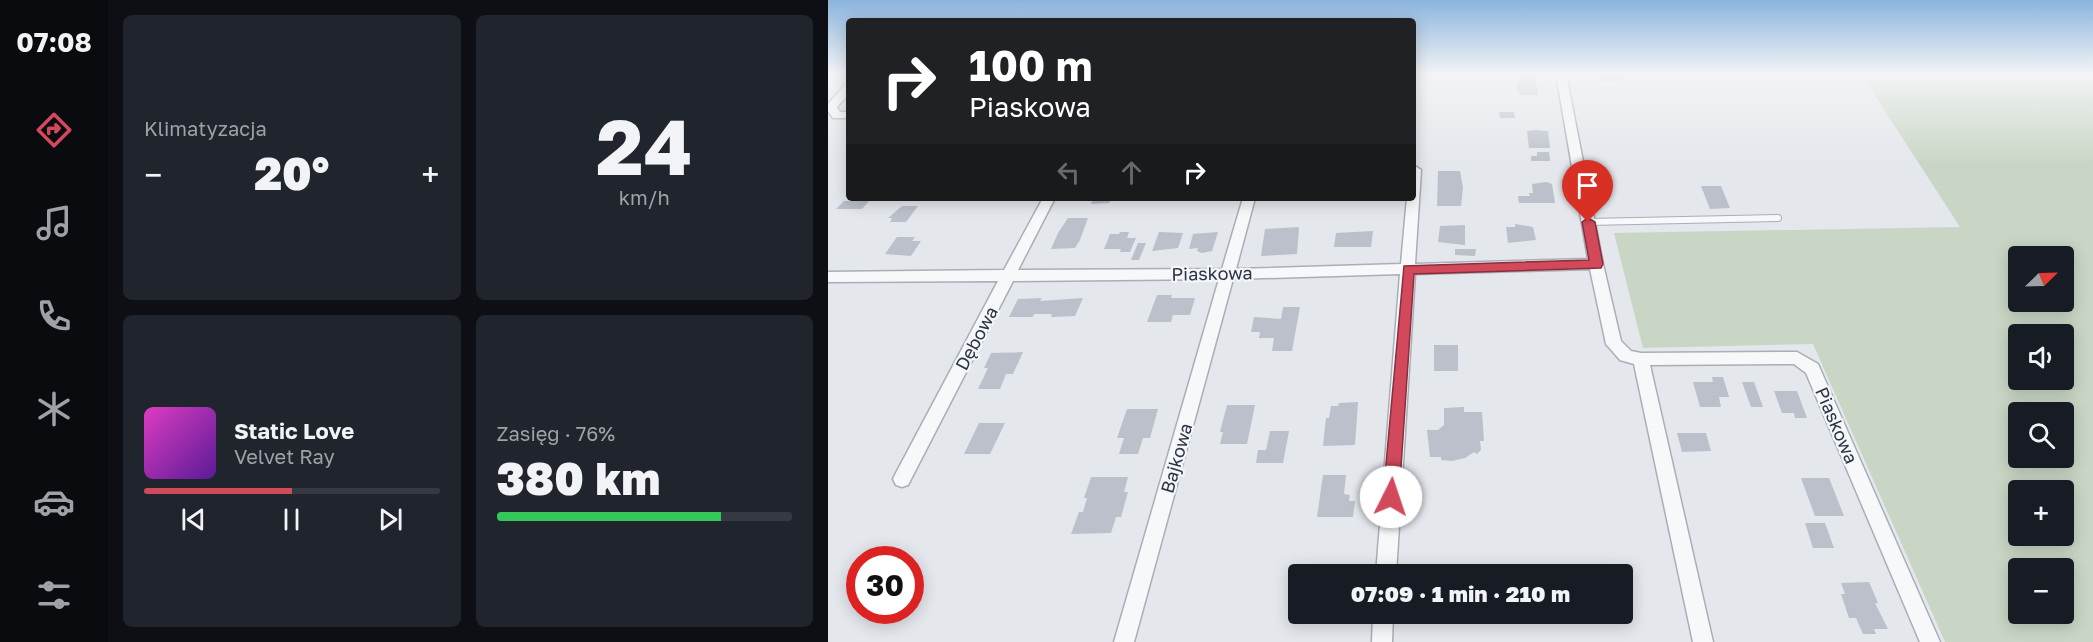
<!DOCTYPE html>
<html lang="pl">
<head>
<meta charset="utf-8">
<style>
  body { margin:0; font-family:"Golos Text",sans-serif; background:#20242c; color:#f1f3f6; height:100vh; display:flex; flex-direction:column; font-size:22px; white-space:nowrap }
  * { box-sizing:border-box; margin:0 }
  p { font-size:20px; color:#9ea1a6 }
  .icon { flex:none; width:33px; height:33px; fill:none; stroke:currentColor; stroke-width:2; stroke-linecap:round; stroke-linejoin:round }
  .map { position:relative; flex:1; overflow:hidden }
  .panel { display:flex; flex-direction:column; gap:15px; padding:15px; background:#0d0f14; width:720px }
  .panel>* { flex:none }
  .hud { position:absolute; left:18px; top:18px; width:570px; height:183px; border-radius:6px; box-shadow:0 3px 15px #0003; background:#202124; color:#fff; overflow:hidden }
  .needle { width:39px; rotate:67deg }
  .buttons { position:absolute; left:1180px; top:246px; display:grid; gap:12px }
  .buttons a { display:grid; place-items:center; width:66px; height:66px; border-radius:6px; background:#171b24; box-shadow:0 3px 15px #0003; font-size:30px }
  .speed { position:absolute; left:18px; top:546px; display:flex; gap:12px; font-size:30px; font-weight:700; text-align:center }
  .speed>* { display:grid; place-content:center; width:78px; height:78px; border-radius:50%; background:#171b24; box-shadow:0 3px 15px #0003; line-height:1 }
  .speed .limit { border:9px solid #d22; background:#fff; color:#111 }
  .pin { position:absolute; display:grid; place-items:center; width:51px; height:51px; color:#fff; margin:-62px -26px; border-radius:50% 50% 50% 0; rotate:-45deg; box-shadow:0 0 6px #0007 }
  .pin .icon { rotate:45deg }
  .me { position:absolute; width:66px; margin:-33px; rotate:4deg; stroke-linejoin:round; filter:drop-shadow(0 0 4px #0008) }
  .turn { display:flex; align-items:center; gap:21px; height:126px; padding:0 24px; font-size:27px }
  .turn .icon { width:78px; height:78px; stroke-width:2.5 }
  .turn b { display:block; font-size:42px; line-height:51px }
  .lanes { display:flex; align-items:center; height:57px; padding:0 24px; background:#0003; justify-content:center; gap:30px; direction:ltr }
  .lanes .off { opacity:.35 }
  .big { font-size:45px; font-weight:800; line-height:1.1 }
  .panel .tile { flex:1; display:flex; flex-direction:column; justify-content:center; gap:9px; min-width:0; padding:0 21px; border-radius:9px; background:#20242c }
  .panel .dial { align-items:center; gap:0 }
  .dial b { font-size:78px; line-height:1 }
  .song { display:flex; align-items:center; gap:18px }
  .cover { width:72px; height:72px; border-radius:9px; background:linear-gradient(135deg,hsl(310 70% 55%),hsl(270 70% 35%)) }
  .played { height:6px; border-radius:3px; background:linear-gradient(90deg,#d1495b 50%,#363941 50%) }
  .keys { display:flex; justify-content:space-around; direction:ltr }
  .heat { display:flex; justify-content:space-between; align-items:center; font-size:33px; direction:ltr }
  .charge { height:9px; border-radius:4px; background:linear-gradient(90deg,#34c759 76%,#363941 0) }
  .panel .tiles { flex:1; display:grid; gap:15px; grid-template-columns:repeat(2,1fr) }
  .trip { position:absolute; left:460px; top:564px; width:345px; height:60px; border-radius:6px; background:#171b24; box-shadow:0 3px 15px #0003; font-weight:800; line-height:60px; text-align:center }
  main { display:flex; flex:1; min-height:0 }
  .dock { display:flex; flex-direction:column; width:108px; justify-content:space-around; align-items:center; background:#090b0e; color:#9ea1a6 }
  .dock .icon { width:42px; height:42px }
  .dock .on { color:#d1495b }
  .dock b { font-size:27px; color:#f1f3f6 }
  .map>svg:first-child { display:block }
  .green { fill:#c9d6c5; fill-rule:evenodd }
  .building { fill:#bbc0ca }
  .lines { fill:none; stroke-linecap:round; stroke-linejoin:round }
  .service-casing { stroke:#a9aeb7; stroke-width:8 }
  .minor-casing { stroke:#a9aeb7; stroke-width:3 }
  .path { stroke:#c2c5cb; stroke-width:2; stroke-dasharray:4 4; stroke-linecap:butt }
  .service { stroke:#f7f8fa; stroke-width:6 }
  .minor { fill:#f7f8fa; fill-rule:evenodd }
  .route { fill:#d1495b; stroke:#882f3b; stroke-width:1.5 }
  .labels { text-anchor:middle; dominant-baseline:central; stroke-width:4.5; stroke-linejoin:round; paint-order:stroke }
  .street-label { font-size:18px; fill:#2b3445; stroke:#f4f6f9 }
</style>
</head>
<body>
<main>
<nav class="dock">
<b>07:08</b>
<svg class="icon on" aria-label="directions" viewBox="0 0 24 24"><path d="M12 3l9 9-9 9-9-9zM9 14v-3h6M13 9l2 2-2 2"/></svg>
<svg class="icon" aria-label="music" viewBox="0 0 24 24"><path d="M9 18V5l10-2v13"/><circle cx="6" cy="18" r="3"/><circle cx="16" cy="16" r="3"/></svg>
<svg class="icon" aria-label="phone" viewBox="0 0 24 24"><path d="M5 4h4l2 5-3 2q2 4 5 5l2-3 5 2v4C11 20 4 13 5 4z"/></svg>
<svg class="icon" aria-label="climate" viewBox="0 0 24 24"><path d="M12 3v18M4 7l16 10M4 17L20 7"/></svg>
<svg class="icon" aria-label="car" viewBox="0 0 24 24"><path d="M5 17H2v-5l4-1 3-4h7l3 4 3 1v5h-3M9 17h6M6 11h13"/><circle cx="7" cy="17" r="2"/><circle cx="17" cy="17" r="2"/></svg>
<svg class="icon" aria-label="filters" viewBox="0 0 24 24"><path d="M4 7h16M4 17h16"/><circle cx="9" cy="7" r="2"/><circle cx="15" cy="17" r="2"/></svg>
</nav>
<section class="panel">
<div class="tiles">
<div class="tile"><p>Klimatyzacja</p>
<div class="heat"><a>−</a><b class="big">20°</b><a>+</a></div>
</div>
<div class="tile dial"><b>24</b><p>km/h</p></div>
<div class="tile">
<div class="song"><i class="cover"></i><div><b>Static Love</b><p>Velvet Ray</p></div></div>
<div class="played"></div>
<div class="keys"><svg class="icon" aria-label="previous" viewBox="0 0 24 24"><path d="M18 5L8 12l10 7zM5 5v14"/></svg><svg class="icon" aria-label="pause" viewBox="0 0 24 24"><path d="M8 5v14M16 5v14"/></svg><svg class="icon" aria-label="next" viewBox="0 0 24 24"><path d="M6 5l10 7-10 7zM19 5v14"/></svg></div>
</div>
<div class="tile"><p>Zasięg · 76%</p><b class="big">380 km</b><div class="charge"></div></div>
</div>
</section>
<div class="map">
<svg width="1265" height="642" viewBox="0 0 1265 642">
  <rect width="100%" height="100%" fill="#e4e7ec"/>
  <!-- green -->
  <path class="green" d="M 1033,74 L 1265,74 L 1265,642 L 1117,642 L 985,344 L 815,348 L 786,233 L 1132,227 ZM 1191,256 L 1236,256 L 1236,302 L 1191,302 ZM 1191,334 L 1236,334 L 1236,380 L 1191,380 ZM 1191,412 L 1236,412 L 1236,458 L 1191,458 ZM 1191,490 L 1236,490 L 1236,536 L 1191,536 ZM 1236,568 L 1236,614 L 1191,614 L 1191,568 Z"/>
  <!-- building -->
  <g class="building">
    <polygon points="694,74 707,74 710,95 692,95 692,92 689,92 690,76"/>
    <polygon points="767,74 800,74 802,78 790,79 791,81 769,81"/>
    <polygon points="671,112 686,112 687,118 672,118"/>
    <polygon points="708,130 720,131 722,148 701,148 699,131"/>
    <polygon points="709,152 721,152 722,161 703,161 703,156 709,156"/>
    <polygon points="610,171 632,171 635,188 633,206 609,206"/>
    <polygon points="718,182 724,184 727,203 691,203 690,196 702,196 701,193 705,193 704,184"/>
    <polygon points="873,186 893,186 902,208 882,209"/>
    <polygon points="265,198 284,198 281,203 263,204"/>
    <polygon points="16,201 41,201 34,209 8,209"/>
    <polygon points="74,206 90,206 78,222 62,222 64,218 60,218"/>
    <polygon points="240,218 260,218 252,240 247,248 223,249 230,233"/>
    <polygon points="687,224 705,227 708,240 680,243 678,227 687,227"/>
    <polygon points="637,225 637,245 610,242 612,226"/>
    <polygon points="471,227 469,254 433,256 437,229"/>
    <polygon points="545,231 543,247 506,247 508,233"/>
    <polygon points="292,232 301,232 299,238 308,238 302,252 292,252 293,249 276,249 282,234 291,234"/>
    <polygon points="331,232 355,233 350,248 324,251"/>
    <polygon points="390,232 384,251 374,253 369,251 370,248 361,249 365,234"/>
    <polygon points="69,237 87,237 84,241 93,241 83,256 57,254"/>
    <polygon points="310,243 318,243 311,260 303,260"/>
    <polygon points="627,249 648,249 647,256 627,255"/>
    <polygon points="329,295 344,295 343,298 367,298 362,315 345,315 343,322 319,322"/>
    <polygon points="214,298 212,301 255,298 247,316 223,317 224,314 206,314 205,317 181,317 190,299"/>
    <polygon points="455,307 472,307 464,351 444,351 446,338 431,338 432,332 423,332 426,317 453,319"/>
    <rect x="606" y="345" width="24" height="26"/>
    <polygon points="195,352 185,374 178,374 172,389 150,389 160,368 156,368 163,353"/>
    <polygon points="884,377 895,377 901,397 891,397 893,407 872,407 865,382 885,382"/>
    <polygon points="914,382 926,382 935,407 923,407"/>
    <polygon points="946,391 969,391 979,418 967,418 966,413 954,413"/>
    <polygon points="530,402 527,445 495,446 498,418 501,418 503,406 510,406 511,403"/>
    <polygon points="399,405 427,405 419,444 392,444 395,432 392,432"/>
    <polygon points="636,407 636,412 654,412 656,441 652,441 653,450 649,454 646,452 637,458 624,461 613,460 613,457 602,457 599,430 610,430 616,425 616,408"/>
    <polygon points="299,409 330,409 322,438 315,438 310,454 291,454 296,438 289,438"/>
    <polygon points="151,423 177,423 162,454 136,454"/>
    <polygon points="442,431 461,431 455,463 428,463 430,450 438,450"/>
    <polygon points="849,433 878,433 883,451 854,452"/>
    <polygon points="495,475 518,475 516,494 522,495 521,501 527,501 525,517 489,517"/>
    <polygon points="263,477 300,477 296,492 300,492 293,517 288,517 283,533 243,534 251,512 255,512 259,498 256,498"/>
    <polygon points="973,478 1001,478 1016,516 987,516"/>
    <polygon points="977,523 997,523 1006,548 985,548"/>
    <polygon points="1041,582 1050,603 1047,603 1060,629 1046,629 1048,634 1035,634 1028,618 1021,618 1013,594 1017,594 1013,583"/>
  </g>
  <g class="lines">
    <!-- service casing -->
    <g class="service-casing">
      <polyline id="service" points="760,222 950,218"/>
    </g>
    <!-- minor casing -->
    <g class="minor-casing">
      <g id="minor">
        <polygon points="728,74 738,74 775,264 793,341 803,351 813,353 969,352 990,364 1112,642 1092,642 978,373 966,364 822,365 885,642 865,642 806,364 792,360 778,344 762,269 587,274 568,574 548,574 572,274 405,279 306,642 286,642 391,279 185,281 80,485 74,487 68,485 65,479 68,473 170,281 0,282 0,272 176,270 215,198 227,198 190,270 394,269 415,198 427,198 408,269 573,264 579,198 585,198 585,167 587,166 593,170 587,264 760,259"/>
        <polygon points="21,84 21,94 9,107 12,112 21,112 21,118 5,118 0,111 0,104 17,85"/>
        <polygon points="545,614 565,614 564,642 544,642"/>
      </g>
    </g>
    <!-- path -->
    <polyline class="path" points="1251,74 1265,91"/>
    <!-- service -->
    <use href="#service" class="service"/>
    <!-- minor -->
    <use href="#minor" class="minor"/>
  </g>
  <!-- sky -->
  <linearGradient id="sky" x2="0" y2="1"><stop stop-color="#8bb4dd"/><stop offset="0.45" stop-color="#f3f4f6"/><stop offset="1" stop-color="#f3f4f6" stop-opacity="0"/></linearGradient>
  <rect width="1265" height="164" fill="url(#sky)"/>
  <!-- route -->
  <polygon class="route" points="760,218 767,222 775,264 773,268 586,274 571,497 569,502 563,504 557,502 555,497 576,266 761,260 754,222"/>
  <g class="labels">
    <!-- street labels -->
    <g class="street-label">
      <text transform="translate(384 273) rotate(-1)">Piaskowa</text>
      <text transform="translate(148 338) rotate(-62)">Dębowa</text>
      <text transform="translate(1009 425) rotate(67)">Piaskowa</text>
      <text transform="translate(348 458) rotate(-74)">Bajkowa</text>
    </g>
  </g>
</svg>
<div class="buttons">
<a><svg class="needle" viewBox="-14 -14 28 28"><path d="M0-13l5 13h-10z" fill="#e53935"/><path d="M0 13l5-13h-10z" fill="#9ea1a6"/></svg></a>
<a><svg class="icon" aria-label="sound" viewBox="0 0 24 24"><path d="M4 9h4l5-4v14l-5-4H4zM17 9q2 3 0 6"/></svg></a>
<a><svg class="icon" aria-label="search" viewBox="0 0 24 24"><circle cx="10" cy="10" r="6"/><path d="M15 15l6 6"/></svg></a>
<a>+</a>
<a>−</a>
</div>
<div class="speed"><div class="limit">30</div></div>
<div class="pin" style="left:760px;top:222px;background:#d93025"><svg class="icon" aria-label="arrive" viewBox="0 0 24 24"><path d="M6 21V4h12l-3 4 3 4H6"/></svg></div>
<svg class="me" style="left:563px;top:497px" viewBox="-20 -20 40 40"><circle r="19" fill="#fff"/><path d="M0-13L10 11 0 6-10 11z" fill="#d1495b"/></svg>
<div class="trip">07:09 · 1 min · 210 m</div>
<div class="hud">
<div class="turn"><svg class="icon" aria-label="right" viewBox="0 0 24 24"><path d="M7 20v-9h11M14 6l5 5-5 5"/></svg><div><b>100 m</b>Piaskowa</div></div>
<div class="lanes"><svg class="icon off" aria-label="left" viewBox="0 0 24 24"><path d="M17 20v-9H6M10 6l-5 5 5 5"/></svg><svg class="icon off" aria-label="ahead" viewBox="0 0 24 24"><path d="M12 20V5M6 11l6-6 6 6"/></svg><svg class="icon" aria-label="right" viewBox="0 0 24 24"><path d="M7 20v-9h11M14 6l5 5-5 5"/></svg></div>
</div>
</div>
</main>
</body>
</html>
